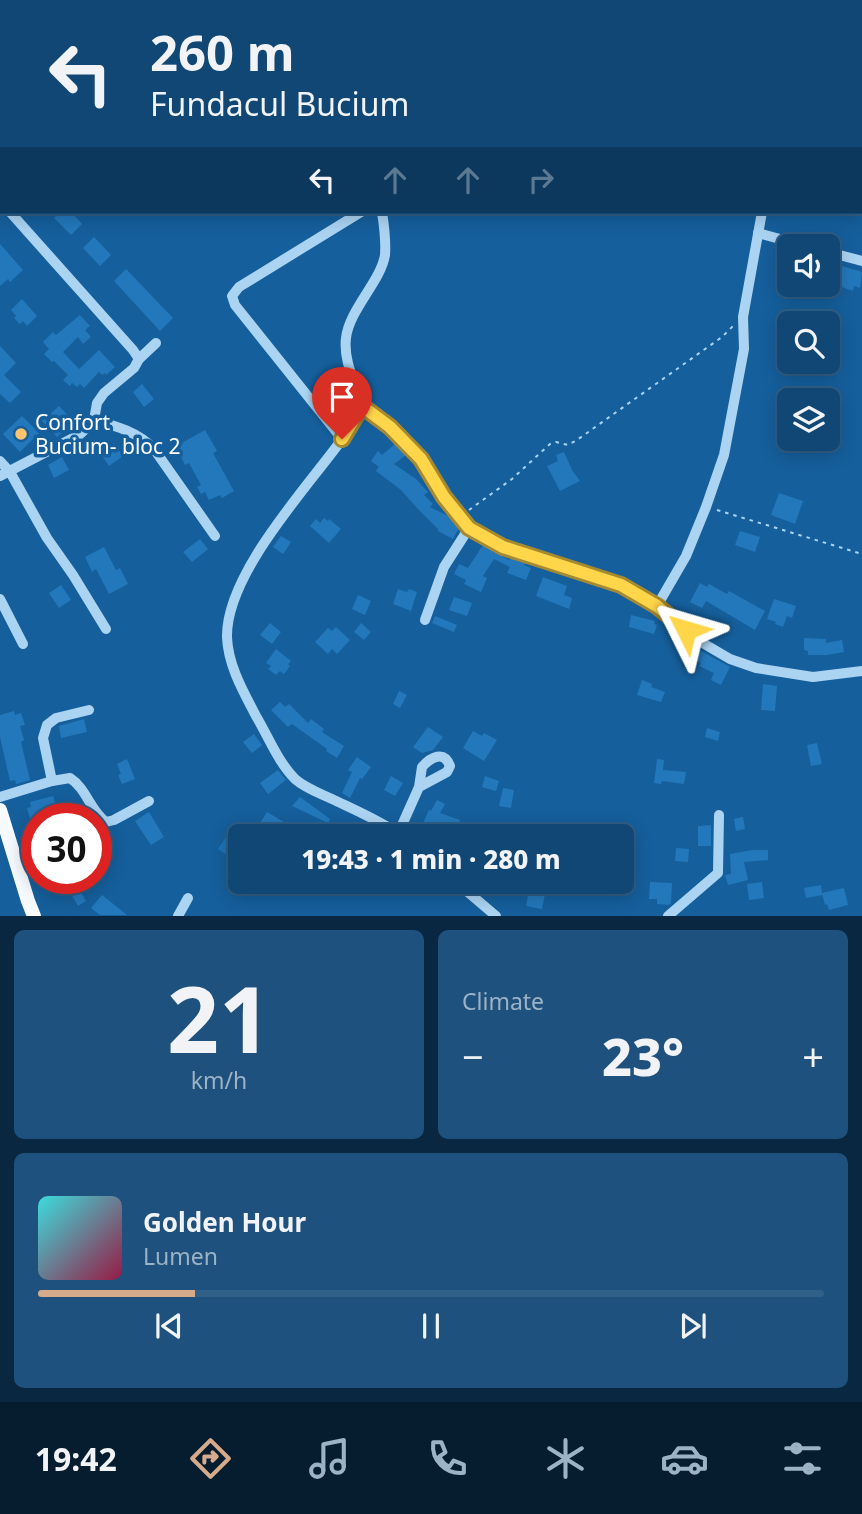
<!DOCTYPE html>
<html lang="en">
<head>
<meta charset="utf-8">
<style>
  body { margin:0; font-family:"Noto Sans",sans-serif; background:#1e517d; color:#f1f3f6; height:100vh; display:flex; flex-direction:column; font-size:26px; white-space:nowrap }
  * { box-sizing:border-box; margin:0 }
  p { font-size:23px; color:#9cb2c5 }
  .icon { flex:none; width:38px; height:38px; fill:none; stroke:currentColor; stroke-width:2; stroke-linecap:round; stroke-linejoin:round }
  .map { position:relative; height:916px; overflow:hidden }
  .details { display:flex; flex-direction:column; gap:14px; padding:14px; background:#092740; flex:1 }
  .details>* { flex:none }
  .top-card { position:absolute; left:0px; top:0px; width:863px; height:214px; box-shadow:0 4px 18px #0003,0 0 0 2px #305f87; background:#104775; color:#f1f3f6; overflow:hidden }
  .tools { position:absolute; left:777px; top:234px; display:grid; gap:14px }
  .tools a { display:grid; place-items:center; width:63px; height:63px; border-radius:10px; background:#104775; box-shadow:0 4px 18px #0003,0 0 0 2px #305f87; font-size:35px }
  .speed { position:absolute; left:21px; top:803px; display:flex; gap:14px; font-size:35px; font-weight:700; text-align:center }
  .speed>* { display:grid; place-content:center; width:91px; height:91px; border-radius:50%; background:#104775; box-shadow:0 4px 18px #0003,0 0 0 2px #305f87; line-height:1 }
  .speed .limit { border:10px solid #d22; background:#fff; color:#111 }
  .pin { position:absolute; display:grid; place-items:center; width:60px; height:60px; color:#fff; margin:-72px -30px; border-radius:50% 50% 50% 0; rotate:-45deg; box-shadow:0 0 7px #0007 }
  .pin .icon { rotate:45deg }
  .me { position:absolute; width:77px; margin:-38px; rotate:310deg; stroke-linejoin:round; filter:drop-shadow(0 0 5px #0008) }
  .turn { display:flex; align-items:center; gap:24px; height:147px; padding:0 35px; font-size:32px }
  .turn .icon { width:91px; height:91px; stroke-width:2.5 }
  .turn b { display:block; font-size:49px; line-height:60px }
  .lanes { display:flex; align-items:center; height:66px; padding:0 35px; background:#0003; justify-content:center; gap:35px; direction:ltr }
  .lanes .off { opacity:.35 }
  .big { font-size:52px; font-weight:800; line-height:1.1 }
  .details .card { flex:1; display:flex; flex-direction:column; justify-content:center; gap:10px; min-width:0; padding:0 24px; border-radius:10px; background:#1e517d }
  .details .dial { align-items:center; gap:0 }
  .dial b { font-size:91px; line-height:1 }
  .song { display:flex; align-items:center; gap:21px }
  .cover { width:84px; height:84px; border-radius:10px; background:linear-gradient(135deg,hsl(180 70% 55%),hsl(340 70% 35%)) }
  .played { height:7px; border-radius:4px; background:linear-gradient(90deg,#d6ab8b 20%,#305f87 20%) }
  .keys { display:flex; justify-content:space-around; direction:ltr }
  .heat { display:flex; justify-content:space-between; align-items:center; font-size:38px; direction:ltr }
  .details .tiles { flex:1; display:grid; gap:14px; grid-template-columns:1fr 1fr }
  .card:last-child { grid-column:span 2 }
  .trip { position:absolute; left:228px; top:824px; width:406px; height:70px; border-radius:10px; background:#104775; box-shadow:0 4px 18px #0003,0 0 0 2px #305f87; font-weight:800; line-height:70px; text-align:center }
  .dock { display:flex; height:112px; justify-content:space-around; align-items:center; background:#061c2f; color:#9cb2c5 }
  .dock .icon { width:49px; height:49px }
  .dock .current { color:#d6ab8b }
  .dock b { font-size:32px; color:#f1f3f6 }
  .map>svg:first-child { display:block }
  .green { fill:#1d73b6 }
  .building { fill:#2378bb }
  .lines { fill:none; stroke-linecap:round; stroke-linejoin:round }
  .path { stroke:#abd4f3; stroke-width:2; stroke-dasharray:3.5 5; stroke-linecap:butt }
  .minor { stroke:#abd4f3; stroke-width:10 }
  .major { stroke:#f7fbff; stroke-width:14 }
  .route-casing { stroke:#a68a30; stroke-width:18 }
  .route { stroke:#ffd54a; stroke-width:12 }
  .poi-dot { fill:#ffc46d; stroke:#155f9c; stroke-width:2.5 }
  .labels { text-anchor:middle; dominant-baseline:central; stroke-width:7; stroke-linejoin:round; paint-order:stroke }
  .poi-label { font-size:21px; fill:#fff; stroke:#155f9c; text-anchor:start }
</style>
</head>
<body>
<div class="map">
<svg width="862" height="916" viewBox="0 0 862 916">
  <rect width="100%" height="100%" fill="#155f9c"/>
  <!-- green -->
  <polygon class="green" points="232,828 244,836 240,836 240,864 218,849"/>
  <!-- building -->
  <g class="building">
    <polygon points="60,212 71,212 82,224 71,235 54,218"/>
    <polygon points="94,237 111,255 100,266 83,248"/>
    <polygon points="0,244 23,270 10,282 8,279 0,286"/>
    <polygon points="842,266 862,272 860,288 854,286 853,291 836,285"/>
    <polygon points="126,269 173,318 160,331 114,281"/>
    <polygon points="22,299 37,316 27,326 23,321 20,324 14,318 16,316 11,310"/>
    <polygon points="80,315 90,326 85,330 91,337 83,344 78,337 63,352 79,369 99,350 115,367 106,375 105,373 102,375 99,372 84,388 80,384 77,387 72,383 70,386 63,380 68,375 54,361 52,362 44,354 49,349 43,342 53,332 56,335"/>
    <polygon points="0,346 16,363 4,375 21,392 10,403 0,394"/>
    <polygon points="142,384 154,399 144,407 133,392"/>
    <polygon points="59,406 74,422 57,437 42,421"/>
    <polygon points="22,416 39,433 20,452 3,434"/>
    <polygon points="205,430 217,451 213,453 234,491 222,498 220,495 209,500 205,492 201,494 197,487 201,485 189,463 185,465 180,455 182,453 178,445"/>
    <polygon points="114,443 123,456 109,466 100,453"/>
    <polygon points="395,444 406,455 394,464 416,479 428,492 424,495 433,504 430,507 450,517 459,528 453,539 438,531 438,529 417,508 401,490 376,471 379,467 371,461 378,451 382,455"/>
    <polygon points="564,452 572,470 580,481 560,491 547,466 558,461 556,455"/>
    <polygon points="62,457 69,470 54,478 48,465"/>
    <polygon points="779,493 803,501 795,524 771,515"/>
    <polygon points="324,518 328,521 329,519 341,529 329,543 310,526 316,519 320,523"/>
    <polygon points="740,531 760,537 755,552 735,545"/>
    <polygon points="281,536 291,542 283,554 273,547"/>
    <polygon points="200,539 208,549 192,562 183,552"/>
    <polygon points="483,545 509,560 511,557 526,562 524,565 531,568 526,580 507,573 510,567 494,559 483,576 487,578 481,592 464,584 466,580 454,574 459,564 468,568"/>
    <polygon points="104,547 116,570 120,568 128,584 109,594 96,569 92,572 85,557"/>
    <polygon points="543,577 567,586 564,595 572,598 569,609 536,596"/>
    <polygon points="700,583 707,587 709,584 727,594 729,591 765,611 755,630 706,601 702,608 690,602"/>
    <polygon points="61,585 71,600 59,608 49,593"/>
    <polygon points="398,589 407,592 409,589 417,592 411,611 393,604"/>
    <polygon points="358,595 371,601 365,615 352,609"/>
    <polygon points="454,597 472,603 467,616 449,610"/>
    <polygon points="774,599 796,606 792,618 787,616 783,627 775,624 776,622 767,619"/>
    <polygon points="631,615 655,621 654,624 657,625 654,634 629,627"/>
    <polygon points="435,616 457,625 454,632 432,623"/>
    <polygon points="270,623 281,632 272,644 260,635"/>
    <polygon points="361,623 371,632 364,640 354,632"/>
    <polygon points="336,627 350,640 337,654 332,649 328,654 315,642 328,628 332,631"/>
    <polygon points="804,638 826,639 826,643 842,640 844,652 827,655 808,655 808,651 804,650"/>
    <polygon points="276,649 291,661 288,664 290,666 284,674 280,671 276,675 268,669 271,666 266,663"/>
    <polygon points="699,650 730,667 721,685 711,680 714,673 699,666 701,663 694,659"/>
    <polygon points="642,680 652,684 651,687 665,692 661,702 637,695"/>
    <polygon points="763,684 777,686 775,711 761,710"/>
    <polygon points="399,691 407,695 400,708 393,704"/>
    <polygon points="280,702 285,707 289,704 308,723 311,719 324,729 322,732 344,746 337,758 326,751 327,749 292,724 288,727 271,710"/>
    <polygon points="14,711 15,715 21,713 25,725 20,726 24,740 21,742 30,780 16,784 15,780 10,781 0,737 0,715"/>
    <polygon points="84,719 87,732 61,738 59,726"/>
    <polygon points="428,727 443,737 433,750 422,753 413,747"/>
    <polygon points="707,728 720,732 718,741 705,737"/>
    <polygon points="473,731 482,736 484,733 497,740 484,761 463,748"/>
    <polygon points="254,734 262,745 252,753 243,742"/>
    <polygon points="817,743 822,764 811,766 807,745"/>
    <polygon points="357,757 371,767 362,779 360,778 350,798 342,793 352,772 348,770"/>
    <polygon points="127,759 135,779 122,784 118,775 121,774 117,764"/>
    <polygon points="657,759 664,760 663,770 686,772 684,784 662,781 661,784 654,783"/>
    <polygon points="278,770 286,780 268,794 260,783"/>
    <polygon points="391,776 403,783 395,796 384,790"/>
    <polygon points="485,776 499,781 496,791 482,787"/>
    <polygon points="503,788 514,790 511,808 499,806"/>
    <polygon points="53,796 59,816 50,819 30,819 27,808 31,807 30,802"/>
    <polygon points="300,797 330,819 328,823 292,806"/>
    <polygon points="437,800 445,804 440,813 460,820 456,831 452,829 449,836 431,830 433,827 423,823 429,810 431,811"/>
    <polygon points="149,812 164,837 151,845 135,821"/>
    <polygon points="267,812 284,822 276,835 259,825"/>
    <polygon points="743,817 745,829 736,831 734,819"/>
    <polygon points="711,825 711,846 698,846 698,826"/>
    <polygon points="676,848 689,849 688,862 675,861"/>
    <polygon points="752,850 768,850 768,860 744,862 748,880 728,885 725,875 731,874 730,854"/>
    <polygon points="70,878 73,878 86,901 78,906 64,882"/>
    <polygon points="650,882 672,883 671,903 669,905 657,904 657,899 649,899"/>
    <polygon points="762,882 764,898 749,900 747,884"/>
    <polygon points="821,885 822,893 844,888 848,905 829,910 827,904 825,905 822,894 822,895 806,898 804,888"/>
    <polygon points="529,890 545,894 542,909 526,906"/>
    <polygon points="102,895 127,915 100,915 91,908"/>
  </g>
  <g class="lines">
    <!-- path -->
    <g class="path">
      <polyline points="469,510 512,479 550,444 556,442 568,445 577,440 722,337 733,326"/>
      <polyline points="717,510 862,554"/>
    </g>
    <!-- minor -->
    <g class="minor">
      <polyline points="372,0 373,2"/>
      <polyline points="861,35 862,32"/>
      <polyline points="861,165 862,165"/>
      <polyline points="0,202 2,203"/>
      <polyline points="10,212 133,350 139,359"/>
      <polyline points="758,233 809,247"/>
      <polyline points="828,252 862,261"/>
      <polyline points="362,406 390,427 421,459 444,497 469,528 503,546 621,585 657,606 701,642 730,659 756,668 813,677 862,671"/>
      <path d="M 362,406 C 355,418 348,431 340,442 C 304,491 226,575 227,637 C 228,665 243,691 256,716 C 268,736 278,762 295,779 C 305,788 319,793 332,799 C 355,810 381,821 402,836"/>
      <path d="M 362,406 C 356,384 343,361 346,338 C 349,310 381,281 385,255 C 386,242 384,225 382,212"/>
      <path d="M 94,420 C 116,426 138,432 154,449 L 215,536"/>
      <polyline points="342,439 235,305 232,296 239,287 361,212"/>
      <polyline points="0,461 10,472 47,538 73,575 106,629"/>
      <polyline points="0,476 79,435 89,426 94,420 97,403 104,393 134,368 139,359 156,343"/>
      <polyline points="0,599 23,644"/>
      <polyline points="657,606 686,556 706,507 724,455 744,349 743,317 762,212"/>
      <polyline points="425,620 444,567 469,528"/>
      <polyline points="52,781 43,738 47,725 56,718 89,710"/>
      <path d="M 0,797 L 52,781 L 70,778 C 87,789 90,811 106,822 L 114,820 L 149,801"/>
      <path d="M 398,834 L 419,787 L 422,767 C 431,757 444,750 450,766 L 447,772 L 419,787"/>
      <polyline points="456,882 496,916"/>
      <polyline points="178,916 188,898"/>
      <polyline points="668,916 718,873 719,815"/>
    </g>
    <!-- major -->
    <polyline class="major" points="0,810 28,901 34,916"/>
  </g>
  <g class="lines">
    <!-- route casing -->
    <g class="route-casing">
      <polyline id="route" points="342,439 362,406 390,427 421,459 444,497 469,528 503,547 621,585 657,606 686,630"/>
    </g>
    <!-- route -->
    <use href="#route" class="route"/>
  </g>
  <!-- markers -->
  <circle class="poi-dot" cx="21" cy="434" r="7"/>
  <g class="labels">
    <!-- poi labels -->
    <g class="poi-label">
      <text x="35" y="422">Confort<tspan x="35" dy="24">Bucium- bloc 2</tspan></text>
    </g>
  </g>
</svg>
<div class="tools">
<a><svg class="icon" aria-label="sound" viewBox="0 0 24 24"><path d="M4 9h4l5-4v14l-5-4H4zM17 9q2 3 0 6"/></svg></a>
<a><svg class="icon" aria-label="search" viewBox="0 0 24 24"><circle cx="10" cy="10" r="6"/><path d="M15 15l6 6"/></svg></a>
<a><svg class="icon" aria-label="layers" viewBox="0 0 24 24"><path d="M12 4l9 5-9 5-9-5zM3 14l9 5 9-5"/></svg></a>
</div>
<div class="speed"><div class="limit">30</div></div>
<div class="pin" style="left:342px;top:439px;background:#d93025"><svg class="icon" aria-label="arrive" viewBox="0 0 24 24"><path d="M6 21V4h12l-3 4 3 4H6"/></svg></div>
<svg class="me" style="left:686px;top:630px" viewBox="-20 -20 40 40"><path d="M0-17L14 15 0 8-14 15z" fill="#ffd54a" stroke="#fff" stroke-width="4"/></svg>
<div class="trip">19:43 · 1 min · 280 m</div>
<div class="top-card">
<div class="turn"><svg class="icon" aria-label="left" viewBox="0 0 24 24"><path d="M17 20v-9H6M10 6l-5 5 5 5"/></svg><div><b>260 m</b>Fundacul Bucium</div></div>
<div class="lanes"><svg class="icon" aria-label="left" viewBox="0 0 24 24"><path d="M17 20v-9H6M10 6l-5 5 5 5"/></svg><svg class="icon off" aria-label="ahead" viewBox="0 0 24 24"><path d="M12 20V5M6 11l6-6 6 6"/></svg><svg class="icon off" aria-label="ahead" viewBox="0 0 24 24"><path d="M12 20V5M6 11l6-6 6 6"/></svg><svg class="icon off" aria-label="right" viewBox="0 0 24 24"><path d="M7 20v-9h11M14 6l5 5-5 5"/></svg></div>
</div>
</div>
<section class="details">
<div class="tiles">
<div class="card dial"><b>21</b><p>km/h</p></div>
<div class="card"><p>Climate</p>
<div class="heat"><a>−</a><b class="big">23°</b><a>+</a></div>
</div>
<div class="card">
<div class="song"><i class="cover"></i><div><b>Golden Hour</b><p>Lumen</p></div></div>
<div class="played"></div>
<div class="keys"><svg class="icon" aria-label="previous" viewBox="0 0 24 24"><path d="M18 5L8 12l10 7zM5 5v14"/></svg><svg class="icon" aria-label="pause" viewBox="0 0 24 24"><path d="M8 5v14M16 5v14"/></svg><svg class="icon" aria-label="next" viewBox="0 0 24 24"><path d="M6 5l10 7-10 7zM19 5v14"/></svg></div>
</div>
</div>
</section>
<nav class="dock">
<b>19:42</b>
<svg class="icon current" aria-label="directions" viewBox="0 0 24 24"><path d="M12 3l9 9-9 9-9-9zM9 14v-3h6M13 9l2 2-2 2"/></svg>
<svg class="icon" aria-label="music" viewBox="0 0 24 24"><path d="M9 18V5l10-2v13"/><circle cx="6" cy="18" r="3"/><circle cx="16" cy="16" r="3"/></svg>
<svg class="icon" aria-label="phone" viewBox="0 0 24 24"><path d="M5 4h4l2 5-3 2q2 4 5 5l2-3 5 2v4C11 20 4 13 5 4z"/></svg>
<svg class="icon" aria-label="climate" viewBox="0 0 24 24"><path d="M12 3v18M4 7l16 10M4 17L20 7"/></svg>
<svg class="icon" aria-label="car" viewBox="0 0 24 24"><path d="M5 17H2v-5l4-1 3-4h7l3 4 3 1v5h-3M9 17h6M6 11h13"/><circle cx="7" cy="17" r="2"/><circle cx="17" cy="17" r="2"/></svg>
<svg class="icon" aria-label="filters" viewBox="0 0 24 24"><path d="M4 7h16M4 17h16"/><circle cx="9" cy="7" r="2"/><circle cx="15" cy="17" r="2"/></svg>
</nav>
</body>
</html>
